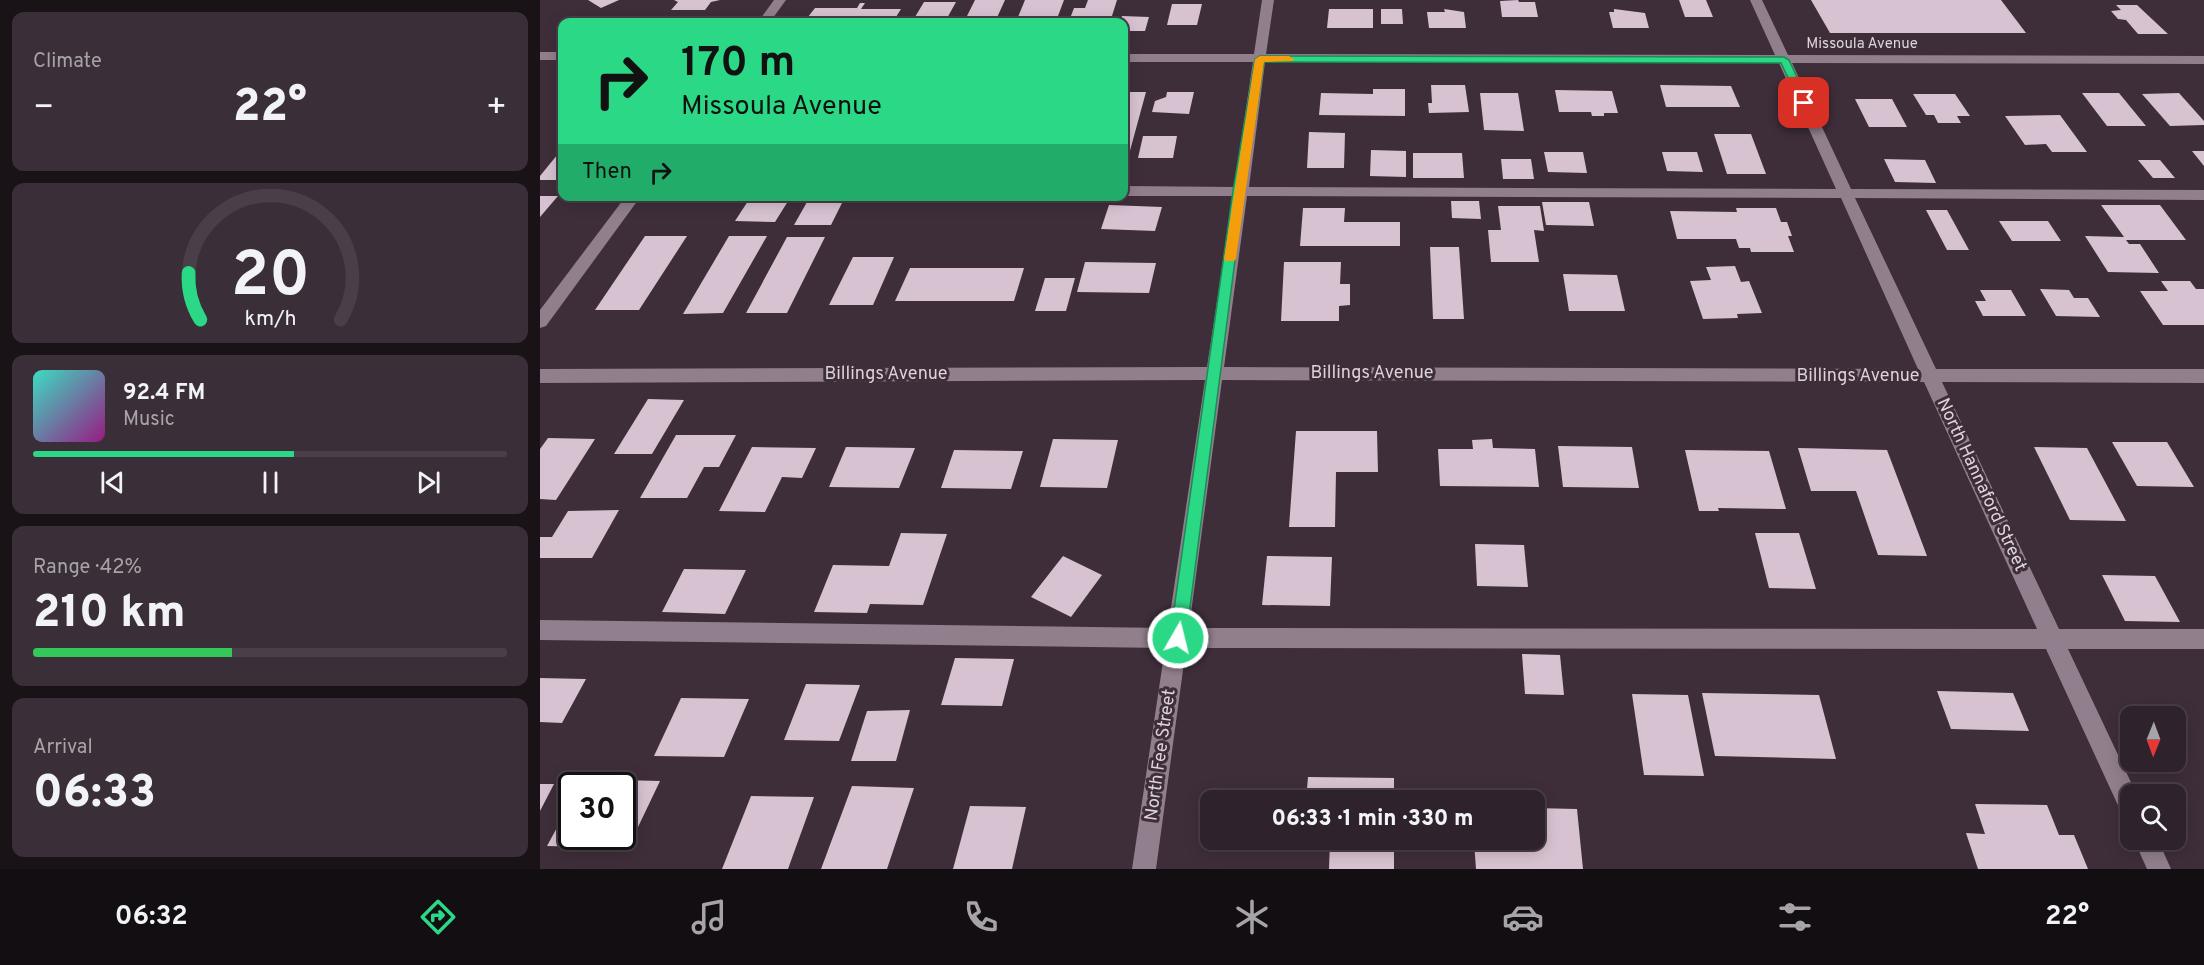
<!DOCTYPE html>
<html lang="en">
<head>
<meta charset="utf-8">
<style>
  body { margin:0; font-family:Overpass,sans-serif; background:#3a2f38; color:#f1f3f6; height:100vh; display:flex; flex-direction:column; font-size:22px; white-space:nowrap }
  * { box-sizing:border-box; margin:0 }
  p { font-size:20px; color:#a7a4a9 }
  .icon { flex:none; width:33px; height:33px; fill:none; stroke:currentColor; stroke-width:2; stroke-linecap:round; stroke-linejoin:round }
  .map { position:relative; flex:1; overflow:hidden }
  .details { display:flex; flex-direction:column; gap:12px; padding:12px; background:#191318; width:540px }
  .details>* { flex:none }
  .banner { position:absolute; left:18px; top:18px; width:570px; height:183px; border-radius:12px; box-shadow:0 3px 15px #0003,0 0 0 2px #493f48; background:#2ad885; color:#111; overflow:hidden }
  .needle { width:39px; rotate:181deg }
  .buttons { position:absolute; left:1580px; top:706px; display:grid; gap:12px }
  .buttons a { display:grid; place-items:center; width:66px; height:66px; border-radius:12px; background:#2e222c; box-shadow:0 3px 15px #0003,0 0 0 2px #493f48; font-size:30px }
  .speed { position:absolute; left:18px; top:772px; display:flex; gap:12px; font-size:30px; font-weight:700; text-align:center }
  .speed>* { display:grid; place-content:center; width:78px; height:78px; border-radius:50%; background:#2e222c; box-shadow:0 3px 15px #0003,0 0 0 2px #493f48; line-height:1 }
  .speed .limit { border:3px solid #111; border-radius:9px; background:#fff; color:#111 }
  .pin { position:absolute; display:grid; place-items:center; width:51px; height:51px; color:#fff; margin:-26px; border-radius:12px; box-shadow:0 3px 9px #0006 }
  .me { position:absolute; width:66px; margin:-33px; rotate:8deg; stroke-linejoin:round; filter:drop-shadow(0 0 4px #0008) }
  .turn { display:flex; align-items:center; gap:21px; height:126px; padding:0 24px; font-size:27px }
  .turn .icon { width:78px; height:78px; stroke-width:2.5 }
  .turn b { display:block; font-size:42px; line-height:51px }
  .then { display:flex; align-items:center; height:57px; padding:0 24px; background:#0003; gap:12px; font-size:22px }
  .big { font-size:45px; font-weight:800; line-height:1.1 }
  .details .tile { flex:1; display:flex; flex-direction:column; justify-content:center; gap:9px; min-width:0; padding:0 21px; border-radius:12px; background:#3a2f38 }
  .details .dial { align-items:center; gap:0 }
  .dial svg { height:156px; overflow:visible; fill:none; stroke:#493f48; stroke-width:7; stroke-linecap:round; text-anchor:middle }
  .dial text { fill:#f1f3f6; stroke:none }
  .song { display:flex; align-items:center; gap:18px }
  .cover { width:72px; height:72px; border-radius:9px; background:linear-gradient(135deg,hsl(170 70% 55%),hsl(310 70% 35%)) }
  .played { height:6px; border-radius:3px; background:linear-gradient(90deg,#2ad885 55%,#493f48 55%) }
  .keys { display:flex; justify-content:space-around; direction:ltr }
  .heat { display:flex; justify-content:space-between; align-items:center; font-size:33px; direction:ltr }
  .charge { height:9px; border-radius:4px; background:linear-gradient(90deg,#34c759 42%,#493f48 0) }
  .trip { position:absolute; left:660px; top:790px; width:345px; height:60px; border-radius:12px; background:#2e222c; box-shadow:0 3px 15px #0003,0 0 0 2px #493f48; font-weight:800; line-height:60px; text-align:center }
  .tabs { display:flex; height:96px; justify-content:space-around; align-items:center; background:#120e12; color:#a7a4a9 }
  .tabs .icon { width:42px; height:42px }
  .tabs .selected { color:#2ad885 }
  .tabs b { font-size:27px; color:#f1f3f6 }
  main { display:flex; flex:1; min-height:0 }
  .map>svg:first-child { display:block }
  .building { fill:#d7c2d1 }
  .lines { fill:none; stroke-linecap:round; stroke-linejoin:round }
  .minor { fill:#927f8d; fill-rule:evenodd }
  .route { fill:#2ad885; stroke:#1b8c56; stroke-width:1.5 }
  .slow { fill:#f59e0b }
  .labels { text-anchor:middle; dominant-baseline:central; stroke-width:6; stroke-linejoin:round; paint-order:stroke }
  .far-street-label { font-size:15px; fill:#ddd3da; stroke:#3e2e3a }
  .street-label { font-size:18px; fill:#ddd3da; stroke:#3e2e3a }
</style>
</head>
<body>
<main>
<section class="details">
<div class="tile"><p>Climate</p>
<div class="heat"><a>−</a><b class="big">22°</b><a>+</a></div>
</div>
<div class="tile dial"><svg viewBox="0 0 100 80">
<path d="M14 69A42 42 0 1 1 86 69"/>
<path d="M14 69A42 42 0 0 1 8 45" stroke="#2ad885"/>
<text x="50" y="56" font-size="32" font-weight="700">20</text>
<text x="50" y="72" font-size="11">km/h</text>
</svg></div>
<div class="tile">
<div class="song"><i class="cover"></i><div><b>92.4 FM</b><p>Music</p></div></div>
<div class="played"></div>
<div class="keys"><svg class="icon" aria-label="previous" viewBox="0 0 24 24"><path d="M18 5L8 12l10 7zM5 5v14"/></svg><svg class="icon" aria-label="pause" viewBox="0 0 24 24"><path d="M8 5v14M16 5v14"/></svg><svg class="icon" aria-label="next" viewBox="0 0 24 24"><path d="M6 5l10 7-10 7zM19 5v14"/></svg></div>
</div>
<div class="tile"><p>Range · 42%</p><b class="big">210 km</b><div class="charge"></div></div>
<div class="tile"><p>Arrival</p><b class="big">06:33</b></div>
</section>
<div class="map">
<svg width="1664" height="869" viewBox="0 0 1664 869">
  <rect width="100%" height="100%" fill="#3e2e3a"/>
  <!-- building -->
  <g class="building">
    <polygon points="48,0 79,0 61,8"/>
    <polygon points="134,0 180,0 171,2 165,10 131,10 138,2"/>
    <polygon points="435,0 465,0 455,22 424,22"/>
    <polygon points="485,0 524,0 518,16 478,17"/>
    <polygon points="548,0 577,0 571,19 564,19 563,21 529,21 534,8 545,8"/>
    <polygon points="978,0 979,2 995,2 998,17 962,17 960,1"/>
    <polygon points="1139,0 1166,0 1173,17 1145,17"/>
    <polygon points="1271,0 1461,0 1486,33 1290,33"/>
    <polygon points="384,2 416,2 405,22 372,22"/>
    <polygon points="320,3 325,3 321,9 361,9 353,22 264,22 275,8 317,8"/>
    <polygon points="632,4 662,4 657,25 627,25"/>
    <polygon points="1576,5 1597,5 1628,34 1598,34 1586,20 1578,19 1571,11 1581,10"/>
    <polygon points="789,9 833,9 833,28 787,28"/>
    <polygon points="841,9 862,9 863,24 841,24"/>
    <polygon points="904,9 924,12 926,28 889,28 887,12 905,12"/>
    <polygon points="1074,9 1105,13 1109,28 1073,28 1069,12 1074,12"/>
    <polygon points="582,16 609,17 605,31 584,31 584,22 580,22"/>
    <polygon points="891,85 925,85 929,112 889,113 888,103 892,103"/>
    <polygon points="1120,85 1191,86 1200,107 1126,107"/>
    <polygon points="833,89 865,89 865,116 779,115 781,93 833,94"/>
    <polygon points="1015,90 1072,91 1078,113 1064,113 1064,116 1052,116 1051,112 1019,112"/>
    <polygon points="584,92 606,92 588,158 584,158"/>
    <polygon points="627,92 654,92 649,114 612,112 615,101 626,97"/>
    <polygon points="940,93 978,93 984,131 944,130"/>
    <polygon points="1542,93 1579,93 1606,126 1567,126"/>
    <polygon points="1639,93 1664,121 1664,125 1630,126 1602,94"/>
    <polygon points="1373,94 1415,94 1430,116 1417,116 1421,123 1398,123 1394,115 1386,115"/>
    <polygon points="1315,99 1352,99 1367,127 1329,127"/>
    <polygon points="1520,115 1547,152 1512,152 1506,144 1485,145 1465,116"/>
    <polygon points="769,132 805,133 804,168 767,168"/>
    <polygon points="1174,134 1211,134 1226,174 1187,174"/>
    <polygon points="603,136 637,136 633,158 598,158"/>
    <polygon points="22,149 22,180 0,180 0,176"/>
    <polygon points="831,150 866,151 866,177 830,176"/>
    <polygon points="1652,151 1664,151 1664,166"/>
    <polygon points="1004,152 1043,152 1047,173 1008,172"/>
    <polygon points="1122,152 1157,152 1163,172 1127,171"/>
    <polygon points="873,153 922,153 924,178 873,178"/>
    <polygon points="961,159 991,159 994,179 963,179"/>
    <polygon points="1344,159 1385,160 1396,183 1355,182"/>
    <polygon points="1598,160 1620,160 1635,178 1613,178"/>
    <polygon points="0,196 18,196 0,217"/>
    <polygon points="210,198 250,198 235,222 195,221"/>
    <polygon points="303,201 291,225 254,225 267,202"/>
    <polygon points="911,201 939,201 941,219 912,218"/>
    <polygon points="1002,202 1049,202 1054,226 1006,225"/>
    <polygon points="569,205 622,207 615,231 561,229"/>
    <polygon points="1561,205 1620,205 1646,240 1586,240 1589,244 1600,244 1619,273 1568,272 1545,236 1584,237"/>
    <polygon points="958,206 1000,206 1004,231 994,230 999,262 951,262 948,230 961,230"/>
    <polygon points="763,208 805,208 804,222 860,222 860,246 760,246"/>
    <polygon points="1196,208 1236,208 1241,222 1247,222 1252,236 1248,236 1254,252 1211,252 1210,248 1199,248 1196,239 1137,239 1130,211 1197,212"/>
    <polygon points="1386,210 1407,210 1429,250 1407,250"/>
    <polygon points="1459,221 1508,221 1521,241 1472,241"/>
    <polygon points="105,236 147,236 99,310 55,310"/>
    <polygon points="189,236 227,236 183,313 143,314"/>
    <polygon points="247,237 285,237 247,313 206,313"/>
    <polygon points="890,247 919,247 924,319 893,319"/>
    <polygon points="313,257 354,257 333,305 289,305"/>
    <polygon points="545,262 616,263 609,293 537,292"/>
    <polygon points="744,262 801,262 800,284 810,284 810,305 799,306 799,321 741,321"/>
    <polygon points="1195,266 1201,282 1209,281 1222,313 1197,314 1198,318 1163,319 1150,281 1171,280 1166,267"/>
    <polygon points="370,268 484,268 474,301 355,301"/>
    <polygon points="1023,274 1077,275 1085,311 1029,311"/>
    <polygon points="505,278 535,278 526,311 495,311"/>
    <polygon points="1621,281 1650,281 1656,289 1664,289 1664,325 1623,325 1600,291 1628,291"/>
    <polygon points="1500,289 1529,290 1534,298 1548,298 1560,317 1516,316"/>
    <polygon points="1440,290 1471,290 1486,316 1443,316 1435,301 1446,301"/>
    <polygon points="108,399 144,400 112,454 74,454"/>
    <polygon points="756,431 837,431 838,472 796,472 795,527 749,527"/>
    <polygon points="136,435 196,435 179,467 164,467 147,498 100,498"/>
    <polygon points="8,438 55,439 16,500 0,499 0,449"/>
    <polygon points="513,439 578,440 567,488 500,487"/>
    <polygon points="952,439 953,448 995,449 999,487 900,486 898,449 933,449 932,440"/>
    <polygon points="1572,442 1627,442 1654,487 1597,486"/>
    <polygon points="1018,446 1092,447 1099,488 1023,487"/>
    <polygon points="212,447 276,448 262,478 242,477 225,512 179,511"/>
    <polygon points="306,447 375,448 359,488 289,487"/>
    <polygon points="1494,447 1547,448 1586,521 1530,520"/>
    <polygon points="1258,448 1347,450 1387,556 1338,555 1316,491 1271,491"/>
    <polygon points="414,450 483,451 471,489 401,488"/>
    <polygon points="1145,450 1229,451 1246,509 1178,508 1179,511 1159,511"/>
    <polygon points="79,510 52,558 0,558 0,537 12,537 28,511"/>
    <polygon points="361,533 407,534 383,605 330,604 327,613 274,612 293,565 349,566"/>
    <polygon points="1215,533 1259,533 1276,589 1229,588"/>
    <polygon points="935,544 984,545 988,587 937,586"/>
    <polygon points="523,556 562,575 531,617 491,597"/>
    <polygon points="727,556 792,557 790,606 722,605"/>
    <polygon points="144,569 206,570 185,614 122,612"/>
    <polygon points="1562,575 1615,576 1640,622 1585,621"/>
    <polygon points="982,654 1020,655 1024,695 985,694"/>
    <polygon points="415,658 474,659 462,706 401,705"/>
    <polygon points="0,678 46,679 22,723 0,722"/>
    <polygon points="266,684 320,685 299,741 244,740"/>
    <polygon points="1397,691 1473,693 1489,731 1411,729"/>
    <polygon points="1162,693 1279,695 1296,759 1175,756"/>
    <polygon points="1092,694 1148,695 1164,776 1104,775"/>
    <polygon points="141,698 209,699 184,757 114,756"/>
    <polygon points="370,710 356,761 311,761 327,711"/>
    <polygon points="768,777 854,778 854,801 766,801"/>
    <polygon points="42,779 120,781 88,848 7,846 32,800 32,837 82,837 82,786 39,786"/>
    <polygon points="0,784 14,784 0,811"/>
    <polygon points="312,786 374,788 347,869 281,869"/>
    <polygon points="211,796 274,797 248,869 182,869"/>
    <polygon points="1435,804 1507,805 1519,835 1534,835 1548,869 1438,869 1426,833 1445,834"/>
    <polygon points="430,806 486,807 472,869 413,869"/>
    <polygon points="994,808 1037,809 1043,869 936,869 934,842 996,843"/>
    <polygon points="790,840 854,840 854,869 789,869"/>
  </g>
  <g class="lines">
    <!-- minor -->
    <g class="minor">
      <polygon points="234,0 246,0 230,22 218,22"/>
      <path d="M 722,0 L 734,0 L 726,54 L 1235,55 L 1210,0 L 1222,0 L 1248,55 L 1664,56 L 1664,64 L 1252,63 L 1311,189 L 1664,190 L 1664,200 L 1315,198 L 1396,369 L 1664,369 L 1664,383 L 1402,382 L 1519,629 L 1664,629 L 1664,649 L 1528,649 L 1597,795 L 1590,795 L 1590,818 L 1582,814 L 1506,649 L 646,648 L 616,869 L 592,869 L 625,648 L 0,640 L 0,620 L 628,628 L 665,380 L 0,383 L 0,369 L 667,367 L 693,196 L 584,196 L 584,186 L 694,187 L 713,62 L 584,62 L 584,54 L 714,54 ZM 725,62 L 1239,63 L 1296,189 L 709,187 ZM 707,196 L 1301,198 L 1378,369 L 684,367 ZM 682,380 L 1384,382 L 1497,629 L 649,628 Z"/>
      <rect x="0" y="52" width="22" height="8"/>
      <polygon points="86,196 101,196 6,326 0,328 0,310"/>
      <polygon points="1594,840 1618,840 1631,869 1607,869"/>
    </g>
  </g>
  <!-- route -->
  <polygon class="route" points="720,56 1244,57 1249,60 1269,103 1261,105 1241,63 724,62 704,191 646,638 643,643 638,646 632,643 630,638 693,191 715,59"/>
  <!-- slow -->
  <polygon class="slow" points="749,56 754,59 753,61 724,62 696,259 694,261 686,261 684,259 715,59 720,56"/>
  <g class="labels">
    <!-- far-street labels -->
    <g class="far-street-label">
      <text x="1322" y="44">Missoula Avenue</text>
    </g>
    <!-- street labels -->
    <g class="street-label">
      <text x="832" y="373">Billings Avenue</text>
      <text x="346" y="374">Billings Avenue</text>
      <text x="1318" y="376">Billings Avenue</text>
      <text transform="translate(1441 485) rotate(65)">North Hannaford Street</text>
      <text transform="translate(621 755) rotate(-82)">North Fee Street</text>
    </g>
  </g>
</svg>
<div class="buttons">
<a><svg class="needle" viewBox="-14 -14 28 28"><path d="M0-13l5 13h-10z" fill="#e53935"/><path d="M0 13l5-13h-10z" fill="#a7a4a9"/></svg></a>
<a><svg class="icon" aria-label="search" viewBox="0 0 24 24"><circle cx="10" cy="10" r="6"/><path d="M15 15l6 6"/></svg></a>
</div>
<div class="speed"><div class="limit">30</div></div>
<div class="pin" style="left:1264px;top:103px;background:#d93025"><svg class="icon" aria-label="arrive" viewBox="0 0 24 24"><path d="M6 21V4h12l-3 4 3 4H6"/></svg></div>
<svg class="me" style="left:638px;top:638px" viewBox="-20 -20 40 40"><circle r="17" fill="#2ad885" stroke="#fff" stroke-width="3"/><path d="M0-11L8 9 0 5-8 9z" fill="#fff"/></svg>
<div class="trip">06:33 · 1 min · 330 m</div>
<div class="banner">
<div class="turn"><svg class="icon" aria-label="right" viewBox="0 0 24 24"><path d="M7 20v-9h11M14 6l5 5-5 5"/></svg><div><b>170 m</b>Missoula Avenue</div></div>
<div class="then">Then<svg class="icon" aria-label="right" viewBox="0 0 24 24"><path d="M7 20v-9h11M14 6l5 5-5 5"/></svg></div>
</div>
</div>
</main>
<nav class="tabs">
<b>06:32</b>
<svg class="icon selected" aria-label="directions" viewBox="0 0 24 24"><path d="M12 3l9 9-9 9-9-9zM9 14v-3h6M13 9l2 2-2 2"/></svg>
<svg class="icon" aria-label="music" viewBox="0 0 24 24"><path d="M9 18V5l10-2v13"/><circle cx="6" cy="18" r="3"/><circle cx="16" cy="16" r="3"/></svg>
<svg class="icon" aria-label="phone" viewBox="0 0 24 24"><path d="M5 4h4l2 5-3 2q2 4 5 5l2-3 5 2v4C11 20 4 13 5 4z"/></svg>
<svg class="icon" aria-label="climate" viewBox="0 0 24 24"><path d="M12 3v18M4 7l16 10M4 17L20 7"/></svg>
<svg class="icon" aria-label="car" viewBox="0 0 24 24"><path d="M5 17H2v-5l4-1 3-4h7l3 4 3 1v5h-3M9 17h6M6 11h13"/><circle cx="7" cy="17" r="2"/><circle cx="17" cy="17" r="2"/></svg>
<svg class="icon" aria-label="filters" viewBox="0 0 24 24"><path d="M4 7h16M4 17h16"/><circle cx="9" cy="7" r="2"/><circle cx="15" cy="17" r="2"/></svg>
<b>22°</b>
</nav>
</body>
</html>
